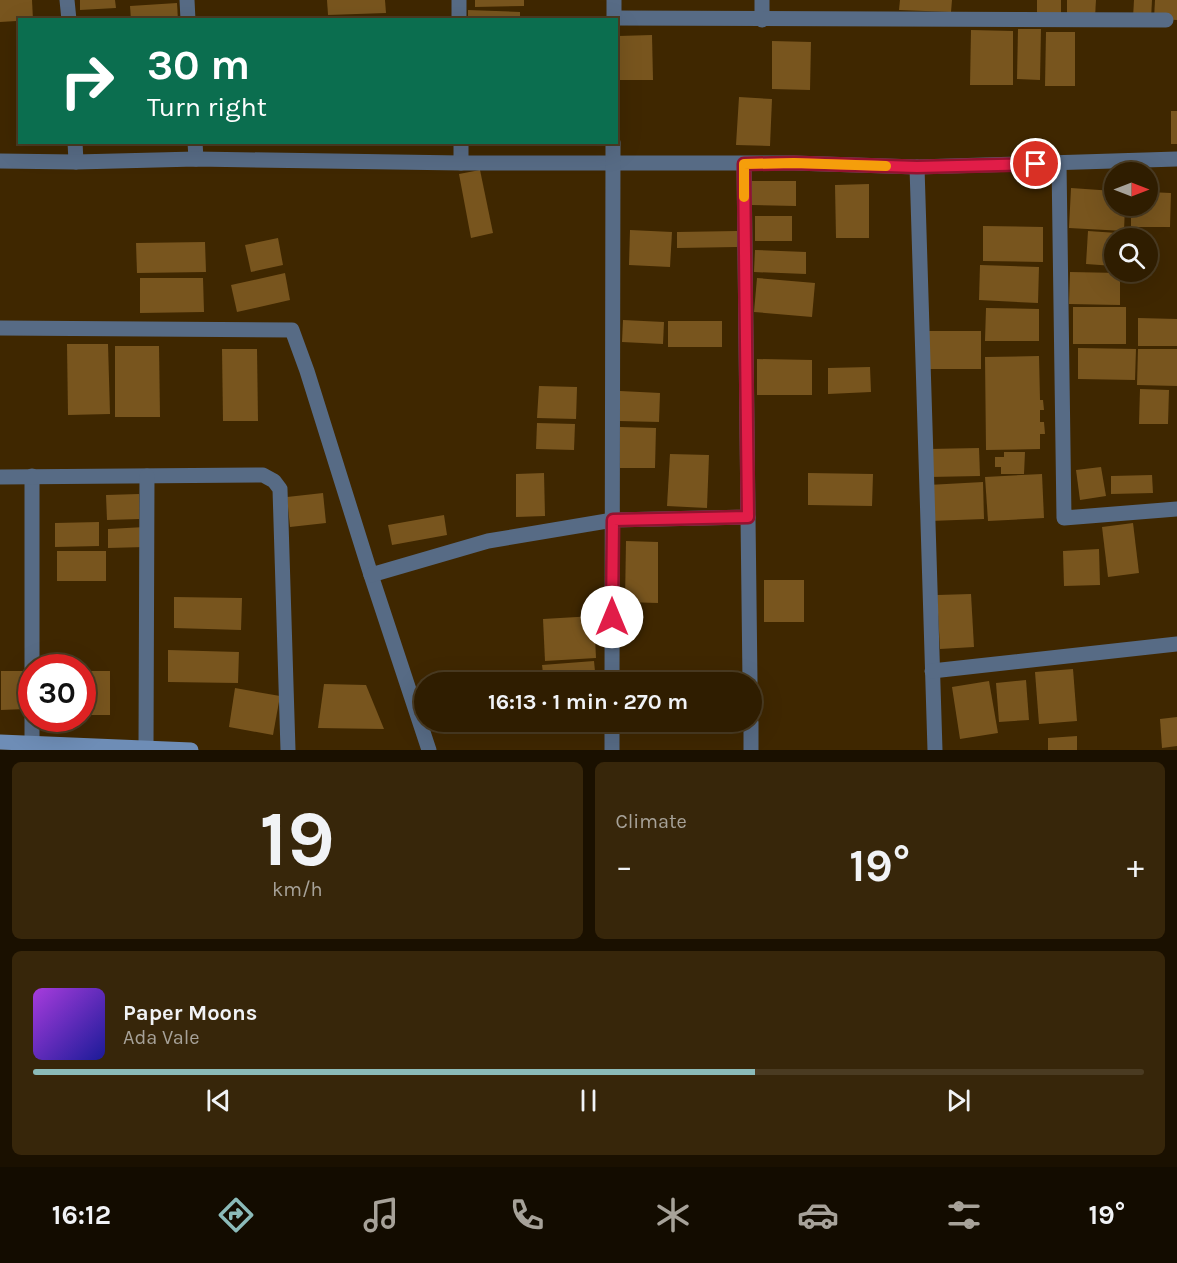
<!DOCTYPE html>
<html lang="en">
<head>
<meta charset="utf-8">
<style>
  body { margin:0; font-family:Karla,sans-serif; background:#37260a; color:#f1f3f6; height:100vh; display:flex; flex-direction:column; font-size:22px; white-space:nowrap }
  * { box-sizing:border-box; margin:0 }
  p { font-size:20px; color:#a7a299 }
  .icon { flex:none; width:33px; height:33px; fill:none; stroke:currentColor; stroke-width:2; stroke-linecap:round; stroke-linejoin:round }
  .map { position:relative; height:750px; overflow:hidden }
  .panel { display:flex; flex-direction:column; gap:12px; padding:12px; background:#1a1000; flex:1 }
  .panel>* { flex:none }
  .top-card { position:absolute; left:18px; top:18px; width:600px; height:126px; border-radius:0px; box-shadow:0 6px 24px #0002,0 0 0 2px #4a3b22; background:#0b6e4f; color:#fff; overflow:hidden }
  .needle { width:39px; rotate:90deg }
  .buttons { position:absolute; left:1104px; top:162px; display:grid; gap:12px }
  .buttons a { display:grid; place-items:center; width:54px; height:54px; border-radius:50%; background:#2f1d00; box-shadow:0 6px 24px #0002,0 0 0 2px #4a3b22; font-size:30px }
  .speed { position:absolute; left:18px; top:654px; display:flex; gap:12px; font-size:30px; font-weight:700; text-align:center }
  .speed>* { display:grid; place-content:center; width:78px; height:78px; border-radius:50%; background:#2f1d00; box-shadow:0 6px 24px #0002,0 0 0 2px #4a3b22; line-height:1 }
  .speed .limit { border:9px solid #d22; background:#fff; color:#111 }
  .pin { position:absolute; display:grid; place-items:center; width:51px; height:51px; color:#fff; margin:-26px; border:3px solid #fff; border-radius:50%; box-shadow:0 2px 6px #0007 }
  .me { position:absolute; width:66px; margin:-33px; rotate:0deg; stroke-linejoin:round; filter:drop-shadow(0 0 4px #0008) }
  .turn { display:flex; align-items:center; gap:21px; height:126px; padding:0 30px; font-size:27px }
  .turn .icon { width:78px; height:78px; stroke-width:2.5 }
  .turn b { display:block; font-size:42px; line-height:51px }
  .big { font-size:45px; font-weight:700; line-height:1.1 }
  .panel .widget { flex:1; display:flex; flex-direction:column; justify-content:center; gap:9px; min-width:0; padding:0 21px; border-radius:9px; background:#37260a }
  .panel .dial { align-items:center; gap:0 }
  .dial b { font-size:78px; line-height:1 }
  .song { display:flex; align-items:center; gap:18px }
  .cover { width:72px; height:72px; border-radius:9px; background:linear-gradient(135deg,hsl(280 70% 55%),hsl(240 70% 35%)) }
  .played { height:6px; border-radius:3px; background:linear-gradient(90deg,#8bbbb9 65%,#4a3b22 65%) }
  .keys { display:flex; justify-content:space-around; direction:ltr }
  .heat { display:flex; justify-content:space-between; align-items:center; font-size:33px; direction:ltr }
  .panel .tiles { flex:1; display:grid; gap:12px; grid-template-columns:1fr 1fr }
  .widget:last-child { grid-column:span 2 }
  .trip { position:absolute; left:414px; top:672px; width:348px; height:60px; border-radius:30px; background:#2f1d00; box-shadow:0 6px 24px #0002,0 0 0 2px #4a3b22; font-weight:700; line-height:60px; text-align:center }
  .menu { display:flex; height:96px; justify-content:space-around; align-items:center; background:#130c00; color:#a7a299 }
  .menu .icon { width:42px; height:42px }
  .menu .active { color:#8bbbb9 }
  .menu b { font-size:27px; color:#f1f3f6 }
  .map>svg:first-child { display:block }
  .building { fill:#78551e }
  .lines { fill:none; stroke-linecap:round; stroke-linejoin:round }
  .street { stroke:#576b85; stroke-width:15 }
  .secondary { stroke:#6e8db6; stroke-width:15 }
  .route-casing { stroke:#92132f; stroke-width:15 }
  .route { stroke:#e11d48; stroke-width:10 }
  .slow { stroke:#f59e0b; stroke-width:10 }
</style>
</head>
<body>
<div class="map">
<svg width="1177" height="750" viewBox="0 0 1177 750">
  <rect width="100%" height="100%" fill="#3f2700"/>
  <!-- building -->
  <g class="building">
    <polygon points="0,0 32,0 33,20 0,22"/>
    <polygon points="80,0 115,0 116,8 80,10"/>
    <polygon points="327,0 385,0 386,13 328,15"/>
    <polygon points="475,0 524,0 524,6 475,7"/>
    <polygon points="900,0 952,0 951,12 899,10"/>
    <rect x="1037" y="0" width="24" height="17"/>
    <polygon points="1067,0 1096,0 1095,17 1067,16"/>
    <polygon points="1134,0 1152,0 1151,19 1133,18"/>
    <polygon points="1155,0 1177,0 1177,20 1154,19"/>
    <polygon points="177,3 178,20 131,20 130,6"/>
    <polygon points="468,10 520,12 520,20 468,20"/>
    <polygon points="1018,29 1041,29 1040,80 1017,79"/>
    <polygon points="971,30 1013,31 1013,85 970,85"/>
    <polygon points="1046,32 1075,32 1075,86 1045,86"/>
    <polygon points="652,35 653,80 619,80 618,36"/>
    <polygon points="772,41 811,42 810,90 772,89"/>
    <polygon points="739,97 772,99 770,146 736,145"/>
    <rect x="1171" y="111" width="6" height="33"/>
    <polygon points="480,170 493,233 471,238 459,174"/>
    <polygon points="752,181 796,181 796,206 752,205"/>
    <polygon points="869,184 869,238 836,238 835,185"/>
    <polygon points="1071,188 1114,191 1114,206 1125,206 1124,231 1069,228"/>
    <polygon points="1148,192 1171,193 1170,227 1131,227 1131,206 1148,206"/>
    <rect x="755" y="216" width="37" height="25"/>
    <polygon points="983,226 1043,227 1043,262 983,261"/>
    <polygon points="630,230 672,232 670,267 629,265"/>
    <polygon points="737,231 737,247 677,248 677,232"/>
    <polygon points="1088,231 1132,234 1132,238 1114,238 1114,266 1086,264"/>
    <polygon points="278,238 283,265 251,272 245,245"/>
    <polygon points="205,242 206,272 137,273 136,243"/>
    <polygon points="755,250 806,252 806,274 754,272"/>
    <polygon points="980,265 1039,267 1038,303 979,300"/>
    <polygon points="1070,272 1120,273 1120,305 1069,304"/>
    <polygon points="285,273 290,300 237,312 231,285"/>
    <polygon points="140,278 203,278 204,312 140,313"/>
    <polygon points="757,278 815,283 812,317 754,312"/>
    <rect x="1073" y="307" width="53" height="37"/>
    <polygon points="986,308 1039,309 1039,341 985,341"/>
    <polygon points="1138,318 1177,319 1177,346 1138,346"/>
    <polygon points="623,320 664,322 663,344 622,342"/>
    <rect x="668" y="321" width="54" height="26"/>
    <rect x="924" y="331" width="57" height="38"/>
    <polygon points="67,344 108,344 110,414 68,415"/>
    <polygon points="115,346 159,346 160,417 115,417"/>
    <polygon points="1078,348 1136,349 1135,380 1078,379"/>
    <polygon points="222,349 257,349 258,421 223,421"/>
    <polygon points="1138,349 1177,349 1177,386 1137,385"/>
    <polygon points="1039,356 1040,400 1043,400 1044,410 1040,410 1040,422 1044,422 1045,434 1040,434 1040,449 986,450 985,357"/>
    <polygon points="757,359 812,360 812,395 757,395"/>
    <polygon points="870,367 871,392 828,394 828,368"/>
    <polygon points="539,386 577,387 576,419 537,418"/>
    <polygon points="1140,389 1169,390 1168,424 1139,424"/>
    <polygon points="620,391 660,393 659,422 619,421"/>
    <polygon points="537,423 575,424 574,450 536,449"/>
    <polygon points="620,427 656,428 655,468 620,468"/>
    <polygon points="979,448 980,476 929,477 929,449"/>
    <polygon points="1004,452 1025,452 1024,474 1001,474 1001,467 995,467 995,457 1004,457"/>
    <polygon points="670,454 709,455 707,508 667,506"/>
    <polygon points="1101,467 1106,496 1080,500 1076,470"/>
    <polygon points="544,473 545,516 516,517 516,474"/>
    <polygon points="808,473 873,474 872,506 808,505"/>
    <polygon points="1042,474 1044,518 988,521 985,477"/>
    <polygon points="1152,475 1153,493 1111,494 1111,476"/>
    <polygon points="983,482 984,519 930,521 928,485"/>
    <polygon points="323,493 326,523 290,527 287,497"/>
    <polygon points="139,494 139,519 107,520 106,495"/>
    <polygon points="444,515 447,535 392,545 388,525"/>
    <polygon points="99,522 99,546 55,547 55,523"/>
    <polygon points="1133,523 1139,573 1108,577 1102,527"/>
    <polygon points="145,527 145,547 108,548 108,529"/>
    <polygon points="626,541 658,542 658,603 625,602"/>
    <polygon points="1099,549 1100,585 1064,586 1063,551"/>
    <rect x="57" y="551" width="49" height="30"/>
    <rect x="764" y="580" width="40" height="42"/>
    <polygon points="971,594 974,647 940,649 937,595"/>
    <polygon points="174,597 242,598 241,630 174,628"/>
    <polygon points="594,616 596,658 545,661 543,619"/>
    <polygon points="168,650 239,652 238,683 168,682"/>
    <polygon points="594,661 596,682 544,682 542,665"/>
    <polygon points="1073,669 1077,721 1039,724 1035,672"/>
    <polygon points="1,671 25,671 26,709 1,710"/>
    <rect x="88" y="671" width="22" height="44"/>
    <polygon points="1026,680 1029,720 999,722 996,683"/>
    <polygon points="989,681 998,733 960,739 952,687"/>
    <polygon points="324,684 366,685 384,729 318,728"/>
    <polygon points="235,688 280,696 273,735 229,727"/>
    <polygon points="1177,717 1177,746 1162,748 1160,719"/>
    <polygon points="1077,736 1077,750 1048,750 1048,738"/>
  </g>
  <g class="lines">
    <!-- street -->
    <g class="street">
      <polyline points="67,0 69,20"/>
      <polyline points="187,0 188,20"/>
      <polyline points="459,0 459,20"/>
      <polyline points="762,0 762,20"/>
      <polyline points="614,18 1166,20"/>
      <polyline points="614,20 614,0"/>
      <polyline points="75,142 76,162"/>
      <polyline points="195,142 196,159"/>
      <polyline points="461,142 461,163"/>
      <polyline points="0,161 76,162 196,159 461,163 794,163 917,167 1177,159"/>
      <polyline points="1059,163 1064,518 1177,509"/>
      <polyline points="917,167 935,750"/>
      <polyline points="0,328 292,330 307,371 371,575 429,750"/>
      <polyline points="32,476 32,668"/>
      <polyline points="0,477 263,475 274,481 280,489 288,750"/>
      <polyline points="748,517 750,682"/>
      <polyline points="371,575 488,541 613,520 748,517 744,164"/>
      <polyline points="932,671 1177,644"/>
      <polyline points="612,682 613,142"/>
      <polyline points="32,718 32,743"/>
      <polyline points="751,722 751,750"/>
      <polyline points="146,748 147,476"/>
      <polyline points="612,750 612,722"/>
    </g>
    <!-- secondary -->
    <polyline class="secondary" points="0,742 191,750"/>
  </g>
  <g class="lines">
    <!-- route casing -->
    <g class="route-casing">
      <polyline id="route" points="612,617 613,520 748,517 744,164 794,163 917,167 1036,164"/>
    </g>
    <!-- route -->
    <use href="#route" class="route"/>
    <!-- slow -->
    <polyline class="slow" points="744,197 744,164 794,163 886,166"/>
  </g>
</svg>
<div class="buttons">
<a><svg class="needle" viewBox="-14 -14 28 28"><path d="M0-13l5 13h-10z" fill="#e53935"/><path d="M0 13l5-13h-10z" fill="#a7a299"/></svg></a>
<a><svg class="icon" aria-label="search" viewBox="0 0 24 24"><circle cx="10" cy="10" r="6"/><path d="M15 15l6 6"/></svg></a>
</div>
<div class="speed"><div class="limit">30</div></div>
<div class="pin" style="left:1036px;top:164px;background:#d93025"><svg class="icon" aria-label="arrive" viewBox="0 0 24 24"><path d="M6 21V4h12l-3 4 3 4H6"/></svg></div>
<svg class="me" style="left:612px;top:617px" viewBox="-20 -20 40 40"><circle r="19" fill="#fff"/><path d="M0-13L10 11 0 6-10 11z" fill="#e11d48"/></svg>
<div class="trip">16:13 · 1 min · 270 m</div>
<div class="top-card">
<div class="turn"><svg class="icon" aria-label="right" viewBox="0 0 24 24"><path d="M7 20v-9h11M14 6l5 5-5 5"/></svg><div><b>30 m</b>Turn right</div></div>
</div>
</div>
<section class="panel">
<div class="tiles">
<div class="widget dial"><b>19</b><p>km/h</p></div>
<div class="widget"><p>Climate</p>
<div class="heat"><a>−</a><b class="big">19°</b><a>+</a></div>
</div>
<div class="widget">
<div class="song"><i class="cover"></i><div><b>Paper Moons</b><p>Ada Vale</p></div></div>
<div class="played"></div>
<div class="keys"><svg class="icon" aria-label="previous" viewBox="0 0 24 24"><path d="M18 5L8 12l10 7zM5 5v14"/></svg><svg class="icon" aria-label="pause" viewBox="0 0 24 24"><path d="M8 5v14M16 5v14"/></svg><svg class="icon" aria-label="next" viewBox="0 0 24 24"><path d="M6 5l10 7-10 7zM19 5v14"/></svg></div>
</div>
</div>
</section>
<nav class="menu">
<b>16:12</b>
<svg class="icon active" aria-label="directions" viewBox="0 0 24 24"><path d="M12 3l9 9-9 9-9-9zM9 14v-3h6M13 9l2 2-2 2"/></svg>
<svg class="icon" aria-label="music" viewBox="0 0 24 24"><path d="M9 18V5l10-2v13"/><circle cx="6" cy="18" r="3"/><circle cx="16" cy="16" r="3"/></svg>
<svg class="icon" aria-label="phone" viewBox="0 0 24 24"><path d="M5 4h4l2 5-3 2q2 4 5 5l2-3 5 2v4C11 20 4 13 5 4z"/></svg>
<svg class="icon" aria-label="climate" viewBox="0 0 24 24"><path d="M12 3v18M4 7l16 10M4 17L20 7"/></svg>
<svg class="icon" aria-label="car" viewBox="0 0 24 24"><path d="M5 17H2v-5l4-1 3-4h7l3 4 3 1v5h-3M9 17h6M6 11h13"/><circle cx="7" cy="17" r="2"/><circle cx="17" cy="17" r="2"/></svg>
<svg class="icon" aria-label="filters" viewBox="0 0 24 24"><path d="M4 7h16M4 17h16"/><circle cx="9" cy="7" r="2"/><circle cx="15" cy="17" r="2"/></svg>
<b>19°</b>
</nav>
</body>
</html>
